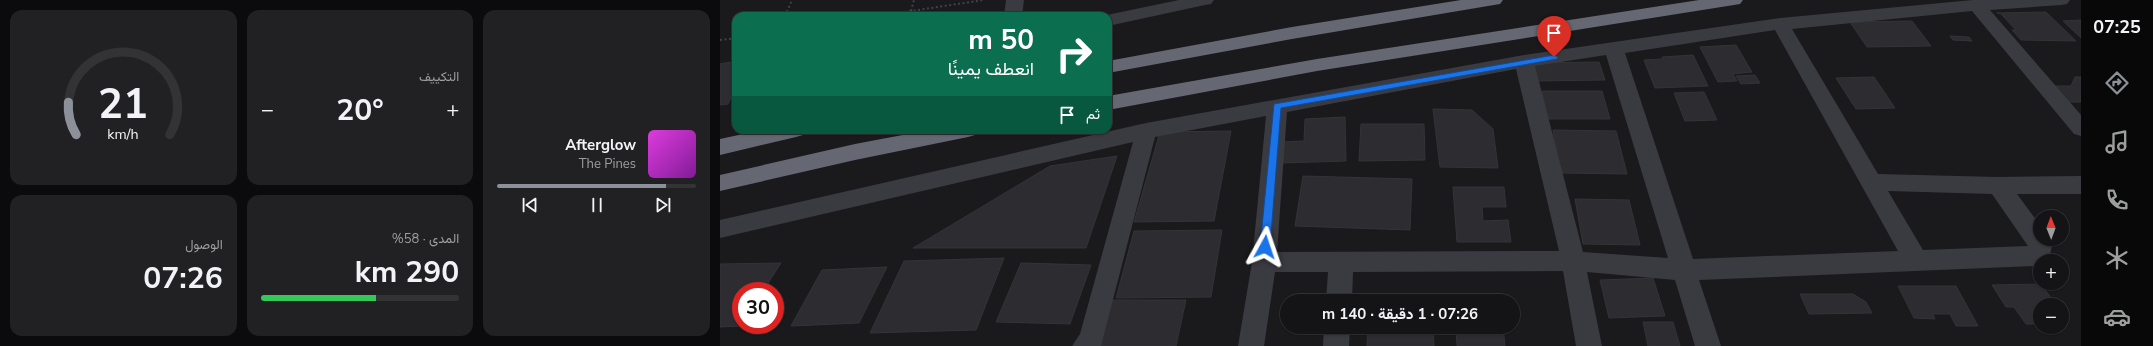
<!DOCTYPE html>
<html lang="ar">
<head>
<meta charset="utf-8">
<style>
  body { margin:0; font-family:"Nunito Sans",Vazirmatn,sans-serif; background:#212022; color:#f1f3f6; direction:rtl; height:100vh; display:flex; flex-direction:column; font-size:15px; white-space:nowrap }
  * { box-sizing:border-box; margin:0 }
  p { font-size:13px; color:#9d9ea0 }
  .icon { flex:none; width:22px; height:22px; fill:none; stroke:currentColor; stroke-width:2; stroke-linecap:round; stroke-linejoin:round }
  .map { position:relative; flex:1; overflow:hidden; direction:ltr }
  .side { display:flex; flex-direction:column; gap:10px; padding:10px; background:#0b0a0c; width:720px }
  .side>* { flex:none }
  .guide { position:absolute; left:12px; top:12px; width:380px; height:122px; border-radius:12px; box-shadow:0 1px 3px #0004,0 0 0 1px #333234; direction:rtl; background:#0b6e4f; color:#fff; overflow:hidden }
  .needle { width:26px; rotate:359deg }
  .buttons { position:absolute; left:1313px; top:210px; display:grid; gap:8px }
  .buttons a { display:grid; place-items:center; width:36px; height:36px; border-radius:50%; background:#141315; box-shadow:0 1px 3px #0004,0 0 0 1px #333234; font-size:20px }
  .speed { position:absolute; left:12px; top:282px; display:flex; gap:8px; font-size:20px; font-weight:700; text-align:center }
  .speed>* { display:grid; place-content:center; width:52px; height:52px; border-radius:50%; background:#141315; box-shadow:0 1px 3px #0004,0 0 0 1px #333234; line-height:1 }
  .speed .limit { border:6px solid #d22; background:#fff; color:#111 }
  .pin { position:absolute; display:grid; place-items:center; width:34px; height:34px; color:#fff; margin:-41px -17px; border-radius:50% 50% 50% 0; rotate:-45deg; box-shadow:0 0 4px #0007 }
  .pin .icon { rotate:45deg }
  .me { position:absolute; width:44px; margin:-22px; rotate:5deg; stroke-linejoin:round; filter:drop-shadow(0 0 3px #0008) }
  .turn { display:flex; align-items:center; gap:14px; height:84px; padding:0 12px; font-size:18px }
  .turn .icon { width:52px; height:52px; stroke-width:2.5 }
  .turn b { display:block; font-size:28px; line-height:34px }
  .then { display:flex; align-items:center; height:38px; padding:0 12px; background:#0003; gap:8px; font-size:15px }
  .big { font-size:30px; font-weight:700; line-height:1.1 }
  .side .tile { flex:1; display:flex; flex-direction:column; justify-content:center; gap:6px; min-width:0; padding:0 14px; border-radius:12px; background:#212022 }
  .side .dial { align-items:center; gap:0 }
  .dial svg { height:104px; overflow:visible; fill:none; stroke:#333234; stroke-width:7; stroke-linecap:round; text-anchor:middle }
  .dial text { fill:#f1f3f6; stroke:none }
  .song { display:flex; align-items:center; gap:12px }
  .cover { width:48px; height:48px; border-radius:6px; background:linear-gradient(135deg,hsl(300 70% 55%),hsl(290 70% 35%)) }
  .played { height:4px; border-radius:2px; background:linear-gradient(90deg,#8c9099 85%,#333234 85%) }
  .keys { display:flex; justify-content:space-around; direction:ltr }
  .heat { display:flex; justify-content:space-between; align-items:center; font-size:22px; direction:ltr }
  .charge { height:6px; border-radius:3px; background:linear-gradient(90deg,#34c759 58%,#333234 0) }
  .side .tiles { flex:1; display:grid; gap:10px; grid-template-columns:repeat(3,1fr) }
  .tile:first-child { grid-row:span 2 }
  .trip { position:absolute; left:560px; top:294px; width:240px; height:40px; border-radius:20px; background:#141315; box-shadow:0 1px 3px #0004,0 0 0 1px #333234; font-weight:700; line-height:40px; text-align:center; direction:rtl }
  main { display:flex; flex:1; min-height:0 }
  .dock { display:flex; flex-direction:column; width:72px; justify-content:space-around; align-items:center; background:#080808; color:#9d9ea0 }
  .dock .icon { width:28px; height:28px }
  .dock .active { color:#8c9099 }
  .dock b { font-size:18px; color:#f1f3f6 }
  .map>svg:first-child { display:block }
  .building { fill:#2d2c30; stroke:#343338 }
  .lines { fill:none; stroke-linecap:round; stroke-linejoin:round }
  .path { stroke:#404149; stroke-width:2; stroke-dasharray:2 2.5; stroke-linecap:butt }
  .minor { fill:#3a3a41; fill-rule:evenodd }
  .highway { fill:#656873; fill-rule:evenodd }
  .route { fill:#1a73e8; stroke:#114b97 }
</style>
</head>
<body>
<main>
<nav class="dock">
<b>07:25</b>
<svg class="icon active" aria-label="directions" viewBox="0 0 24 24"><path d="M12 3l9 9-9 9-9-9zM9 14v-3h6M13 9l2 2-2 2"/></svg>
<svg class="icon" aria-label="music" viewBox="0 0 24 24"><path d="M9 18V5l10-2v13"/><circle cx="6" cy="18" r="3"/><circle cx="16" cy="16" r="3"/></svg>
<svg class="icon" aria-label="phone" viewBox="0 0 24 24"><path d="M5 4h4l2 5-3 2q2 4 5 5l2-3 5 2v4C11 20 4 13 5 4z"/></svg>
<svg class="icon" aria-label="climate" viewBox="0 0 24 24"><path d="M12 3v18M4 7l16 10M4 17L20 7"/></svg>
<svg class="icon" aria-label="car" viewBox="0 0 24 24"><path d="M5 17H2v-5l4-1 3-4h7l3 4 3 1v5h-3M9 17h6M6 11h13"/><circle cx="7" cy="17" r="2"/><circle cx="17" cy="17" r="2"/></svg>
</nav>
<div class="map">
<svg width="1361" height="346" viewBox="0 0 1361 346">
  <rect width="100%" height="100%" fill="#1a191c"/>
  <!-- building -->
  <g class="building">
    <polygon points="1326,12 1356,41 1301,40 1292,30 1296,30 1280,13 1277,13"/>
    <polygon points="1361,20 1361,38 1343,21"/>
    <polygon points="1192,21 1211,46 1147,47 1130,22"/>
    <polygon points="1230,36 1249,37 1252,41 1233,40"/>
    <polygon points="1016,45 1032,72 1013,74 1017,81 998,82 980,47"/>
    <polygon points="973,55 988,86 935,88 924,60 943,59 942,57"/>
    <polygon points="16,61 16,86 8,104 0,105 0,64"/>
    <polygon points="879,62 885,80 815,81 811,63"/>
    <polygon points="1035,75 1040,83 1021,84 1016,76"/>
    <polygon points="1154,77 1175,108 1136,109 1116,78"/>
    <polygon points="1355,77 1361,77 1361,102 1346,102 1333,86 1351,86"/>
    <polygon points="822,91 882,91 890,119 827,119"/>
    <polygon points="984,92 997,120 965,121 954,93"/>
    <polygon points="713,109 752,110 773,129 778,168 720,167"/>
    <polygon points="625,117 626,161 561,163 563,142 584,141 585,119"/>
    <polygon points="641,124 704,124 705,160 639,161"/>
    <polygon points="833,130 896,131 907,174 840,173"/>
    <polygon points="511,131 494,221 414,222 440,132"/>
    <polygon points="397,156 366,248 193,248 330,166"/>
    <polygon points="583,176 692,179 690,230 575,226"/>
    <polygon points="733,187 784,187 786,207 762,207 763,221 788,220 791,242 737,242"/>
    <polygon points="855,199 909,200 920,245 863,244"/>
    <polygon points="502,230 491,297 396,298 414,231"/>
    <polygon points="284,258 256,330 150,333 184,261"/>
    <polygon points="61,263 43,291 21,291 21,326 0,327 0,264"/>
    <polygon points="301,263 371,265 350,324 276,322"/>
    <polygon points="167,267 139,323 71,326 102,270"/>
    <polygon points="933,278 945,316 889,318 880,280"/>
    <polygon points="1321,284 1336,305 1320,305 1320,324 1306,324 1294,307 1286,307 1272,285"/>
    <polygon points="1178,286 1236,286 1258,326 1236,326 1230,314 1213,314 1215,319 1194,318"/>
    <polygon points="1080,294 1133,294 1146,302 1152,313 1089,314"/>
    <polygon points="649,297 712,297 712,301 648,301"/>
    <polygon points="393,300 466,300 456,346 379,346"/>
    <polygon points="923,322 953,322 960,346 928,346"/>
    <polygon points="648,327 713,327 714,346 647,346"/>
    <polygon points="736,327 783,327 785,346 737,346"/>
  </g>
  <g class="lines">
    <!-- path -->
    <g class="path">
      <polyline points="191,11 194,0"/>
      <polyline points="65,16 72,0"/>
      <polyline points="158,16 264,0"/>
      <polyline points="0,40 16,38"/>
    </g>
    <!-- minor -->
    <g class="minor">
      <polygon points="286,0 304,0 302,16 284,16"/>
      <polygon points="459,0 494,0 491,4 485,5 388,26 388,16 382,16"/>
      <path d="M 1253,0 L 1350,0 L 1347,4 L 1341,5 L 1270,10 L 1361,115 L 1361,136 L 1354,134 L 1252,11 L 1072,29 L 1158,174 L 1278,177 L 1361,176 L 1361,194 L 1297,194 L 1320,225 L 1320,239 L 1330,239 C 1334,247 1330,253 1327,261 L 1320,261 L 1320,265 L 1317,266 L 979,280 L 1001,346 L 975,346 L 955,280 L 867,272 L 882,346 L 856,346 L 843,271 L 633,272 L 632,301 L 606,301 L 608,272 L 555,272 L 544,346 L 518,346 L 532,262 L 546,116 L 435,137 L 381,346 L 352,346 L 360,334 L 413,142 L 0,238 L 0,220 L 426,123 L 804,55 L 1060,18 ZM 1055,30 L 1178,251 L 973,259 L 905,53 ZM 886,55 L 948,258 L 863,252 L 815,66 ZM 796,69 L 839,251 L 557,252 L 567,112 ZM 1168,191 L 1272,194 L 1308,246 L 1203,250 Z"/>
      <polygon points="604,327 630,327 629,346 603,346"/>
    </g>
    <!-- highway -->
    <g class="highway">
      <polygon points="741,0 783,0 780,4 774,5 572,39 388,73 388,61 572,27"/>
      <polygon points="979,0 1023,0 1020,4 1014,5 597,71 388,110 388,96 597,59"/>
      <polygon points="42,130 86,130 83,135 76,137 0,155 0,139"/>
      <polygon points="209,130 258,130 255,135 248,137 135,160 0,191 0,175 135,144"/>
    </g>
  </g>
  <!-- route -->
  <polygon class="route" points="834,55 838,57 837,59 561,108 550,247 545,251 541,250 540,247 554,104"/>
</svg>
<div class="buttons">
<a><svg class="needle" viewBox="-14 -14 28 28"><path d="M0-13l5 13h-10z" fill="#e53935"/><path d="M0 13l5-13h-10z" fill="#9d9ea0"/></svg></a>
<a>+</a>
<a>−</a>
</div>
<div class="speed"><div class="limit">30</div></div>
<div class="pin" style="left:834px;top:57px;background:#d93025"><svg class="icon" aria-label="arrive" viewBox="0 0 24 24"><path d="M6 21V4h12l-3 4 3 4H6"/></svg></div>
<svg class="me" style="left:545px;top:247px" viewBox="-20 -20 40 40"><path d="M0-17L14 15 0 8-14 15z" fill="#1a73e8" stroke="#fff" stroke-width="4"/></svg>
<div class="trip">07:26 · 1 دقيقة · 140 m</div>
<div class="guide">
<div class="turn"><svg class="icon" aria-label="right" viewBox="0 0 24 24"><path d="M7 20v-9h11M14 6l5 5-5 5"/></svg><div><b>50 m</b>انعطف يمينًا</div></div>
<div class="then">ثم<svg class="icon" aria-label="arrive" viewBox="0 0 24 24"><path d="M6 21V4h12l-3 4 3 4H6"/></svg></div>
</div>
</div>
<section class="side">
<div class="tiles">
<div class="tile">
<div class="song"><i class="cover"></i><div><b>Afterglow</b><p>The Pines</p></div></div>
<div class="played"></div>
<div class="keys"><svg class="icon" aria-label="previous" viewBox="0 0 24 24"><path d="M18 5L8 12l10 7zM5 5v14"/></svg><svg class="icon" aria-label="pause" viewBox="0 0 24 24"><path d="M8 5v14M16 5v14"/></svg><svg class="icon" aria-label="next" viewBox="0 0 24 24"><path d="M6 5l10 7-10 7zM19 5v14"/></svg></div>
</div>
<div class="tile"><p>التكييف</p>
<div class="heat"><a>−</a><b class="big">20°</b><a>+</a></div>
</div>
<div class="tile dial"><svg viewBox="0 0 100 80">
<path d="M14 69A42 42 0 1 1 86 69"/>
<path d="M14 69A42 42 0 0 1 8 44" stroke="#8c9099"/>
<text x="50" y="56" font-size="32" font-weight="700">21</text>
<text x="50" y="72" font-size="11">km/h</text>
</svg></div>
<div class="tile"><p>المدى · 58%</p><b class="big">290 km</b><div class="charge"></div></div>
<div class="tile"><p>الوصول</p><b class="big">07:26</b></div>
</div>
</section>
</main>
</body>
</html>
